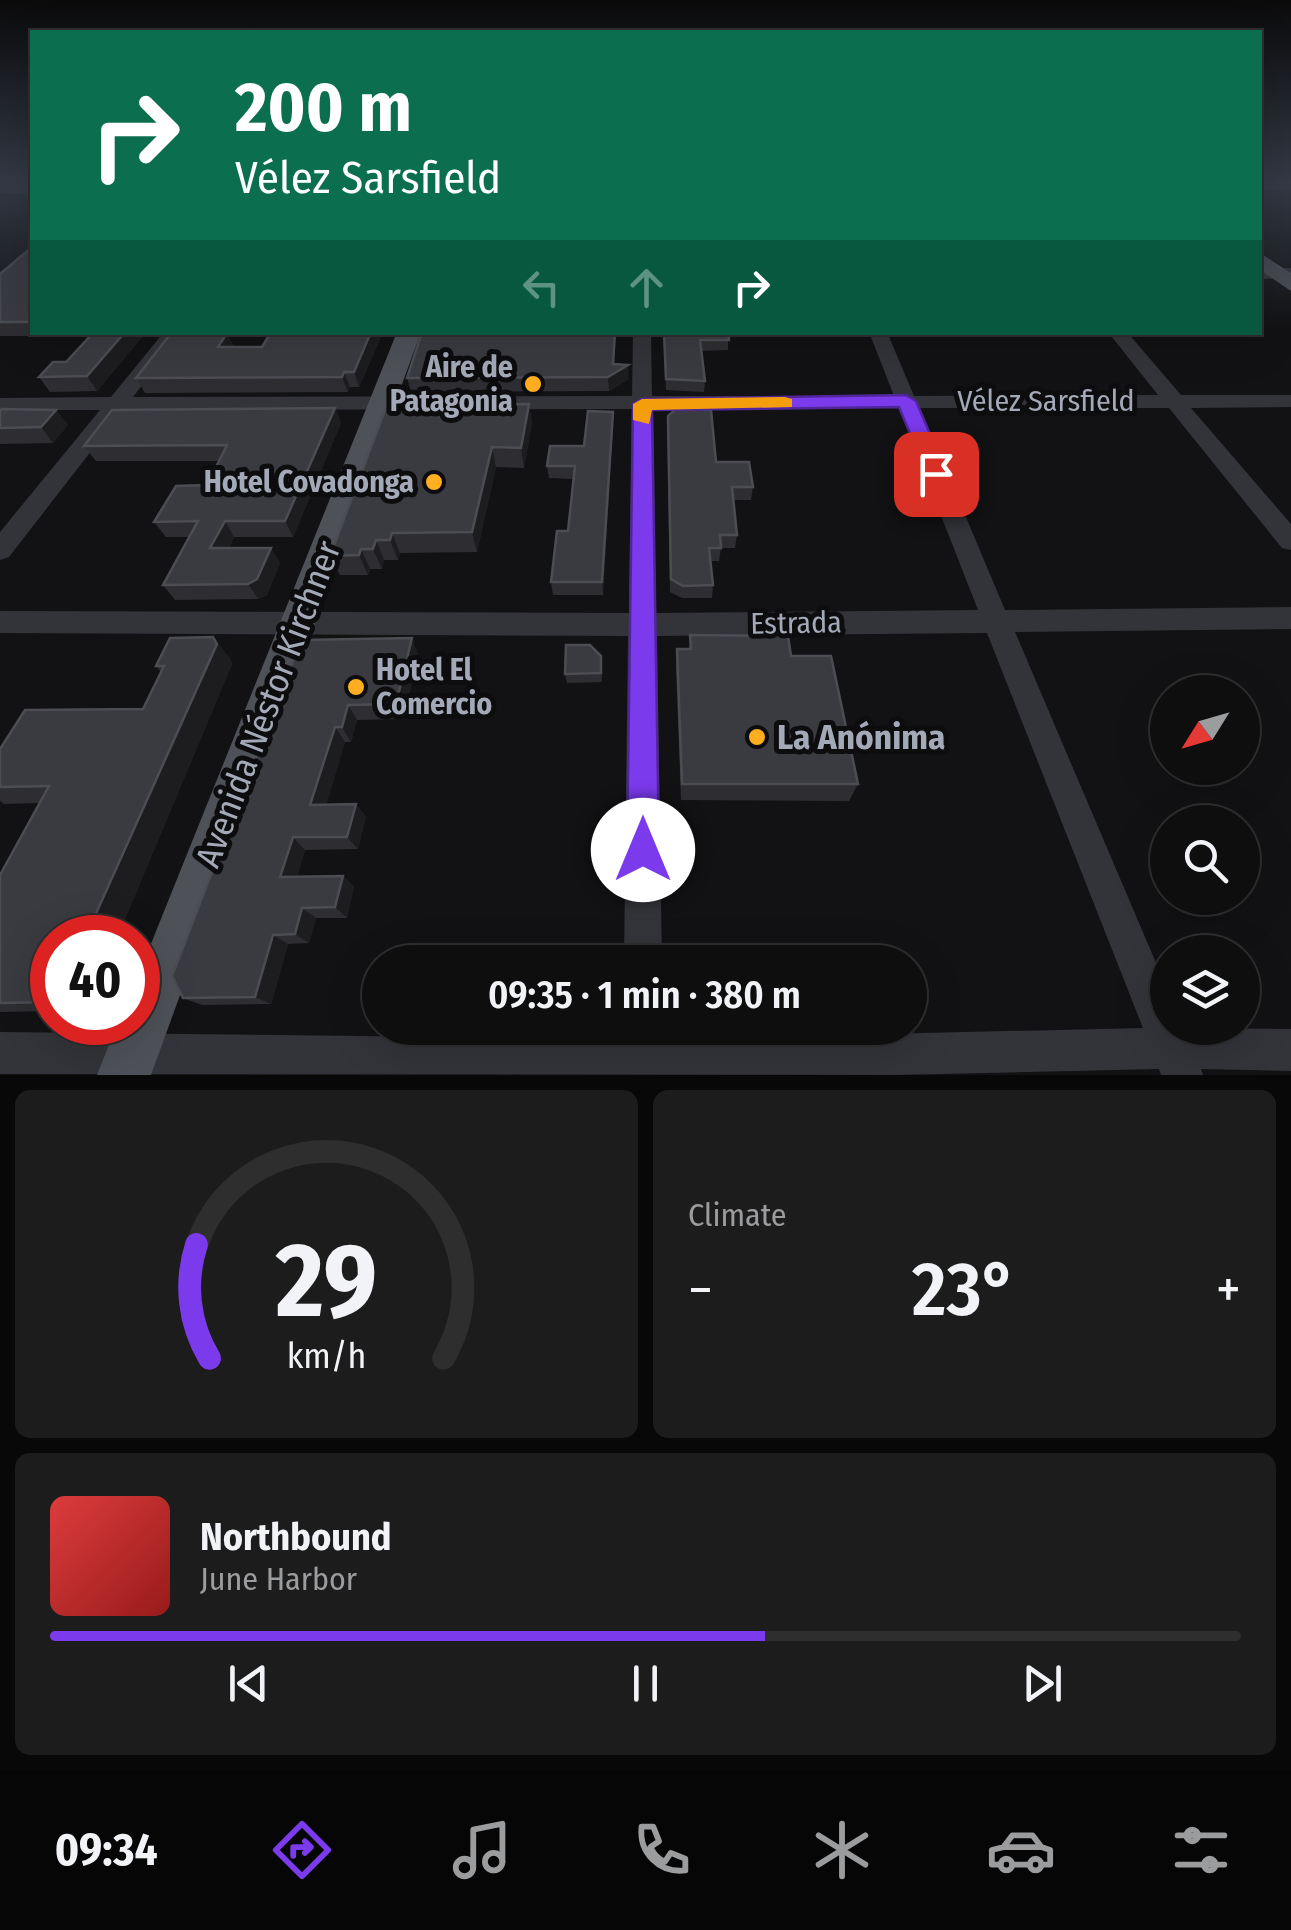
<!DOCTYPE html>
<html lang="en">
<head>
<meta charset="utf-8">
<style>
  body { margin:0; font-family:"Fira Sans Condensed",sans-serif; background:#1c1c1d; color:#f1f3f6; height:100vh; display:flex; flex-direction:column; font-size:38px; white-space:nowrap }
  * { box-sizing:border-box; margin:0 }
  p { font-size:32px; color:#9b9c9e }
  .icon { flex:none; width:55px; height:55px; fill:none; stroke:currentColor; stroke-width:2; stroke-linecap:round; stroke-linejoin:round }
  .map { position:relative; height:1075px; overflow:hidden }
  .panel { display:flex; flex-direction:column; gap:15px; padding:15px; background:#080808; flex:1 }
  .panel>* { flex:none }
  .banner { position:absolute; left:30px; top:30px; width:1232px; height:305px; border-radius:0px; box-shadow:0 10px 40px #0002,0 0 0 2px #2e2e2f; background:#0b6e4f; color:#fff; overflow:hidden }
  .needle { width:65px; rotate:233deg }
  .controls { position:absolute; left:1150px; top:675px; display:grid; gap:20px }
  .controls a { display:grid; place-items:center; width:110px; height:110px; border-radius:50%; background:#0e0e0f; box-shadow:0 10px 40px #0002,0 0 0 2px #2e2e2f; font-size:50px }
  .speed { position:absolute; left:30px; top:915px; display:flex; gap:20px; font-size:50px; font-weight:700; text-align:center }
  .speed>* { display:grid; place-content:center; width:130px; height:130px; border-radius:50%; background:#0e0e0f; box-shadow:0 10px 40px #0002,0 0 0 2px #2e2e2f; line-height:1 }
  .speed .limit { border:15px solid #d22; background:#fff; color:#111 }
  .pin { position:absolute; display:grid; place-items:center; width:85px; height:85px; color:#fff; margin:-42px; border-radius:20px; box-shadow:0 5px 15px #0006 }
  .me { position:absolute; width:110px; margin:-55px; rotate:0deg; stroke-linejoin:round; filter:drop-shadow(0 0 8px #0008) }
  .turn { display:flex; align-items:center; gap:35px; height:210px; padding:0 40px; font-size:45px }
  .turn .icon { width:130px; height:130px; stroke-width:2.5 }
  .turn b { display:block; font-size:70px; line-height:85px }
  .lanes { display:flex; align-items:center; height:95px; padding:0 40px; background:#0003; justify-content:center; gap:50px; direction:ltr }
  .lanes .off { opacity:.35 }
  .big { font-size:75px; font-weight:600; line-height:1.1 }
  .panel .tile { flex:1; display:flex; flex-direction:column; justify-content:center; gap:15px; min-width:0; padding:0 35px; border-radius:15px; background:#1c1c1d }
  .panel .dial { align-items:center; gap:0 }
  .dial svg { height:260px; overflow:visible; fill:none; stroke:#2e2e2f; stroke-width:7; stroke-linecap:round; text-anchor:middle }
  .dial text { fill:#f1f3f6; stroke:none }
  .song { display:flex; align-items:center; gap:30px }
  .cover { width:120px; height:120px; border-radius:15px; background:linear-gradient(135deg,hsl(0 70% 55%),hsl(0 70% 35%)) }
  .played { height:10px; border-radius:5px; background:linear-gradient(90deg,#7c3aed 60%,#2e2e2f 60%) }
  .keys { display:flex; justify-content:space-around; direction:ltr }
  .heat { display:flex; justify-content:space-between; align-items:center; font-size:55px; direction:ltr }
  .panel .tiles { flex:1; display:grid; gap:15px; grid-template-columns:1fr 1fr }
  .tile:last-child { grid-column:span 2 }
  .trip { position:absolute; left:362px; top:945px; width:565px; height:100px; border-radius:50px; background:#0e0e0f; box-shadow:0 10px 40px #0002,0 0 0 2px #2e2e2f; font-weight:600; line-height:100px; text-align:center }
  .tab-bar { display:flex; height:160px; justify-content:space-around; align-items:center; background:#060606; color:#9b9c9e }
  .tab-bar .icon { width:70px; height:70px }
  .tab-bar .selected { color:#7c3aed }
  .tab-bar b { font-size:45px; color:#f1f3f6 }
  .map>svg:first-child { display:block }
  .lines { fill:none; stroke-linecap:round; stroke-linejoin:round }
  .minor { fill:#333439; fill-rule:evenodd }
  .major { fill:#4f5159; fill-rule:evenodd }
  .wall { fill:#2e2e32 }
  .shaded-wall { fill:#1d1d20 }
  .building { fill:#3a3b40; stroke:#4b4d53; stroke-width:2.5 }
  .route { fill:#7c3aed; stroke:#51269a; stroke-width:2.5 }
  .slow { fill:#f59e0b }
  .poi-dot { fill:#feae20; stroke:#0d0d0f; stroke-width:4 }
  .labels { text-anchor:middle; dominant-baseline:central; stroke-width:10; stroke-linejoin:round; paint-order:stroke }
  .poi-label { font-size:30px; font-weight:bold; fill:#a3a9b6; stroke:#0d0d0f; text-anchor:end }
  .street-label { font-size:30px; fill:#a3a9b6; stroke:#0d0d0f }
  .near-street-label { font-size:35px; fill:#a3a9b6; stroke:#0d0d0f }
  .near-poi-label { font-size:35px; font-weight:bold; fill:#a3a9b6; stroke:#0d0d0f; text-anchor:start }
</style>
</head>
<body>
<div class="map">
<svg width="1291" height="1075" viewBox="0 0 1291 1075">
  <rect width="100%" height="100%" fill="#121214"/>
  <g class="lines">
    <!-- minor -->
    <g class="minor">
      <rect x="1260" y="182" width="31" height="8"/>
      <rect x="0" y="185" width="32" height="8"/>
      <polygon points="1291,268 1291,278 1260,279 1260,269"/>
      <path d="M 164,332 L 183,332 L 133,397 L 632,396 L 633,332 L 651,332 L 652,396 L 894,396 L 869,332 L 887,332 L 914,396 L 1158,395 L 1108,332 L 1127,332 L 1181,395 L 1291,395 L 1291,407 L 1191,408 L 1291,524 L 1291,550 L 1282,548 L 1169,408 L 920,408 L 1005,610 L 1291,607 L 1291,629 L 1015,632 L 1168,991 L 1168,1028 L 1291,1029 L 1291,1071 L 1201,1069 L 1203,1075 L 1161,1075 L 1159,1069 L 894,1075 L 0,1074 L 0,1032 L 624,1039 L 624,1028 L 664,1028 L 664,1039 L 1143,1028 L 987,633 L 657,636 L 662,962 L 624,962 L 628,636 L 0,633 L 0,611 L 629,613 L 632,409 L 123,410 L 9,557 L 0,560 L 0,532 L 100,410 L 0,410 L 0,398 L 111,397 ZM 899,408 L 978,610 L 656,613 L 653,409 Z"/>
    </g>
    <!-- major -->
    <g class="major">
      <polygon points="1260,253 1291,273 1291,291 1260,270"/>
      <polygon points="397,332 421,332 151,1075 97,1075 118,1022 138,1022 138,976"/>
    </g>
  </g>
  <!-- wall -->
  <g class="wall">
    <polygon points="32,247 32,332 54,332 50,336 0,336 0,274"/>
    <polygon points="146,332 97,391 50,392 39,377 66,362 88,339 83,333"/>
    <polygon points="383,332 359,387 350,387 348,392 145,393 136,378 234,347 262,347"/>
    <polygon points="616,332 614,364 629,379 609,391 411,392 407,378"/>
    <polygon points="663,332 757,332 728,334 728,350 701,351 705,381 704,392 666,390"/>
    <polygon points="529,404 532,423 524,468 496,467 477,552 400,553 398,560 384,560 382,569 370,569 368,575 340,575 330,556"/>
    <polygon points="335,408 341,423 293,537 234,537 229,548 271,548 280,563 267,595 258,599 175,600 163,585 190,537 166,537 154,522 207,485 220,461 96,461 84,446"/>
    <polygon points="56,410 68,425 53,443 0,444 0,411"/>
    <polygon points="613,412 613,424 603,595 553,595 551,582 568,531 574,479 549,478 547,466 584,446"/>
    <polygon points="667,429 753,487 751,500 733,500 737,535 735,548 721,548 719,561 710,561 713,585 712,598 682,598 670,592"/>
    <polygon points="690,635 791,656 858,784 849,801 681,800 676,668 677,649 689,649"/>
    <polygon points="301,640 418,654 404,719 357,720 351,742 345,742 326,805 356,804 366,817 358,849 305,850 297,877 343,876 354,887 347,918 316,918 309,943 288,944 271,1004 202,1005 183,998"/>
    <polygon points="601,656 602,682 567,683 565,674"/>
    <polygon points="229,657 232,664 117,938 52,938 52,1011 0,1012 0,875 40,803 4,804 0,801 0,749 143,709 161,672 156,666"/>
  </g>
  <!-- shaded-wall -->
  <g class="shaded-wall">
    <polygon points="125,332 146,332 97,391 87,376"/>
    <polygon points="371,332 383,332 359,387 354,372"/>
    <polygon points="615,332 614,374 628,365 629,379 609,391 608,377"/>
    <polygon points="227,333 235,348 218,347"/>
    <polygon points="344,372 350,387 348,392 342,377"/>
    <polygon points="529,404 532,423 524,468 521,448"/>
    <polygon points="335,408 341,423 293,537 285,521"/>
    <polygon points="56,410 68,425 53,443 41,427"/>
    <polygon points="613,412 613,424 603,595 602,582"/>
    <polygon points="492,447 496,467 477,552 472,532"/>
    <polygon points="225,521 234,537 221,564 210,548"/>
    <polygon points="392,533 400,553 398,560 390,540"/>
    <polygon points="376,540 384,560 382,569 373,549"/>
    <polygon points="271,548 280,563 267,595 258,599 248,584"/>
    <polygon points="361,549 370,569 368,575 359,555"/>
    <polygon points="213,637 229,657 232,664 117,938 85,938"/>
    <polygon points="412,638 418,654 404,719 396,704"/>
    <polygon points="348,705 357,720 351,742 342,727"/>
    <polygon points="335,727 345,742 322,818 310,805"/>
    <polygon points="356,804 366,817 358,849 347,837"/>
    <polygon points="293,837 305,850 294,888 280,877"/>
    <polygon points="343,876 354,887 347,918 335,907"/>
    <polygon points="302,908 316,918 309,943 295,934"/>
    <polygon points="273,935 288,944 271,1004 255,997"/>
  </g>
  <!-- building -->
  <g class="building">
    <polygon points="32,247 32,322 0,322 0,274"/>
    <polygon points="84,332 125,332 87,376 39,377 53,362 66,362 93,333"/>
    <polygon points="172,332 227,333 218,347 262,347 271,332 371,332 354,372 344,372 342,377 136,378"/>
    <polygon points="422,332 615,332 613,364 628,365 608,377 407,378"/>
    <polygon points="664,332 728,332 729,340 700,340 705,381 666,379"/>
    <polygon points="529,404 521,448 492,447 472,532 392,533 390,540 376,540 373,549 361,549 359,555 330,556 385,410 397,405"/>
    <polygon points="335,408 285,521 225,521 210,548 271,548 257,579 248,584 163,585 198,521 154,522 176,486 207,485 227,445 84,446 112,410"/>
    <polygon points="2,409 56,410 41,427 0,428 0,411"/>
    <polygon points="676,409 711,410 716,462 749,462 753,487 732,487 737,535 720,535 721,548 709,548 713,585 683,586 671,579 668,416"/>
    <polygon points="588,411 613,412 602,582 551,582 557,531 568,531 575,466 547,466 550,446 584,446"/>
    <polygon points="690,635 788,636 791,656 831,656 858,784 682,784 677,649 691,649"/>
    <polygon points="213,637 217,644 85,938 52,938 52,1002 0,1003 0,875 49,786 0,787 0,749 25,710 143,709 164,666 156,666 170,638"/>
    <polygon points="412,638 396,704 348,705 342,727 335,727 310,805 356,804 347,837 293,837 280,877 343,876 335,907 302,908 295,934 273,935 255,997 183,998 172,976 301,640"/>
    <polygon points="566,645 590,645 601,656 601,673 565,674"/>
  </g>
  <!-- sky -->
  <linearGradient id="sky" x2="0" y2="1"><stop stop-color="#0a0a0b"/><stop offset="0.55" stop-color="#333945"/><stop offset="1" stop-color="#333945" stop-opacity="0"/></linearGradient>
  <rect width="1291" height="330" fill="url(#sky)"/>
  <!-- route -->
  <polygon class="route" points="906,395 916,401 947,474 944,479 929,479 899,407 652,410 659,850 654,861 643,866 632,861 627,850 633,404 642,399"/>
  <!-- slow -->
  <polygon class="slow" points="785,397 792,399 792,407 652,410 649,424 633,420 633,404 642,399"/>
  <!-- markers -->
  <g class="poi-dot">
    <circle cx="533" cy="384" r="10"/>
    <circle cx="434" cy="482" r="10"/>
    <circle cx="356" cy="687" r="10"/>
    <circle cx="757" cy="737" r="10"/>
  </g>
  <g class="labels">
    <!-- poi labels -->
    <g class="poi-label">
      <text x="513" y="367">Aire de<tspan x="513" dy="34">Patagonia</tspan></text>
      <text x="414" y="482">Hotel Covadonga</text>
      <text x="376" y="670" text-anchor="start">Hotel El<tspan x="376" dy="34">Comercio</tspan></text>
    </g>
    <!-- street labels -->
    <g class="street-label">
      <text x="1046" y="401">Vélez Sarsfield</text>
      <text transform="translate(796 623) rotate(-1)">Estrada</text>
    </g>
    <!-- near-street labels -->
    <g class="near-street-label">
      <text transform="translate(268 704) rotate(-69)">Avenida Néstor Kirchner</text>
    </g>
    <!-- near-poi labels -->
    <g class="near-poi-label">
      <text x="777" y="737">La Anónima</text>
    </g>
  </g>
</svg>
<div class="controls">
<a><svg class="needle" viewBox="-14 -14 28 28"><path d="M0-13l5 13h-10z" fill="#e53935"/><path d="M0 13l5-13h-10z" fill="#9b9c9e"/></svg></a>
<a><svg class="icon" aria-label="search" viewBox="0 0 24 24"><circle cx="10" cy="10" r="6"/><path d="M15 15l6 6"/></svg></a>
<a><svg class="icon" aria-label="layers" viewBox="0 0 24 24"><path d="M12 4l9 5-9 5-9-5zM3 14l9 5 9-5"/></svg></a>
</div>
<div class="speed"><div class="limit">40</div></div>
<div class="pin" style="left:936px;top:474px;background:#d93025"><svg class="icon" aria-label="arrive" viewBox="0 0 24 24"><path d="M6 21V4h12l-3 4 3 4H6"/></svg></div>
<svg class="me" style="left:643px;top:850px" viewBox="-20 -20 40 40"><circle r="19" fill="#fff"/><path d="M0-13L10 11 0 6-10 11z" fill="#7c3aed"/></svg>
<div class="trip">09:35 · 1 min · 380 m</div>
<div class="banner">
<div class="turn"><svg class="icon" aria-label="right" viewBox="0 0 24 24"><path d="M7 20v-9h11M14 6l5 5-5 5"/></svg><div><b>200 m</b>Vélez Sarsfield</div></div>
<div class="lanes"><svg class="icon off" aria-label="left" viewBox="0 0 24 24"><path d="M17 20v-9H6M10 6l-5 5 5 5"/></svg><svg class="icon off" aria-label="ahead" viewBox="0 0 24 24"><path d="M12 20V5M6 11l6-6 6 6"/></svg><svg class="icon" aria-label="right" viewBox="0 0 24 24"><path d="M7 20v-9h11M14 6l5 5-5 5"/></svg></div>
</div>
</div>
<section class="panel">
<div class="tiles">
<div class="tile dial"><svg viewBox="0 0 100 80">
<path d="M14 69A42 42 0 1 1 86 69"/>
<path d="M14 69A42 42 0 0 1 10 34" stroke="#7c3aed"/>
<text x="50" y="56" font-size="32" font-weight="700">29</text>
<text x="50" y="72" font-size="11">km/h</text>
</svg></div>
<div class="tile"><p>Climate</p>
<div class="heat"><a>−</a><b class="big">23°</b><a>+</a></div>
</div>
<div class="tile">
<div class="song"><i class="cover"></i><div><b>Northbound</b><p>June Harbor</p></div></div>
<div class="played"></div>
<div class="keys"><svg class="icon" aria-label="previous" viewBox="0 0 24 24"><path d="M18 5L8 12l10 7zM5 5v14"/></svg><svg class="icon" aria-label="pause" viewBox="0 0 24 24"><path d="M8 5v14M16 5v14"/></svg><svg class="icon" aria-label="next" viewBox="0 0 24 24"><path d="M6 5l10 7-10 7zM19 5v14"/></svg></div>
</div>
</div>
</section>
<nav class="tab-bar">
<b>09:34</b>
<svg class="icon selected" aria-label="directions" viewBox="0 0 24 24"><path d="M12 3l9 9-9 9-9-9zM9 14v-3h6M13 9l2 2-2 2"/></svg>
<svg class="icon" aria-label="music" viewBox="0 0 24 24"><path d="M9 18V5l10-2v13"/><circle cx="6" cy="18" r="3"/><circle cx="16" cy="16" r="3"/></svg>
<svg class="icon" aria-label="phone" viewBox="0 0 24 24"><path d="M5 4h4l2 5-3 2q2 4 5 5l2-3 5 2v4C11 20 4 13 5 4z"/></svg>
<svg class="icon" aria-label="climate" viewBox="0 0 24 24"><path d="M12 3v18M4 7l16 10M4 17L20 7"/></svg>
<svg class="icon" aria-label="car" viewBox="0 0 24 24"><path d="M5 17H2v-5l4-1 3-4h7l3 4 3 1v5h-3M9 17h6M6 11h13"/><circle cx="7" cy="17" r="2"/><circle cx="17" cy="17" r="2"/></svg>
<svg class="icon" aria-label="filters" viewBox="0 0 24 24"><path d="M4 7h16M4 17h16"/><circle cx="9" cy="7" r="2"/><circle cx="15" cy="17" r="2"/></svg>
</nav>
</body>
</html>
